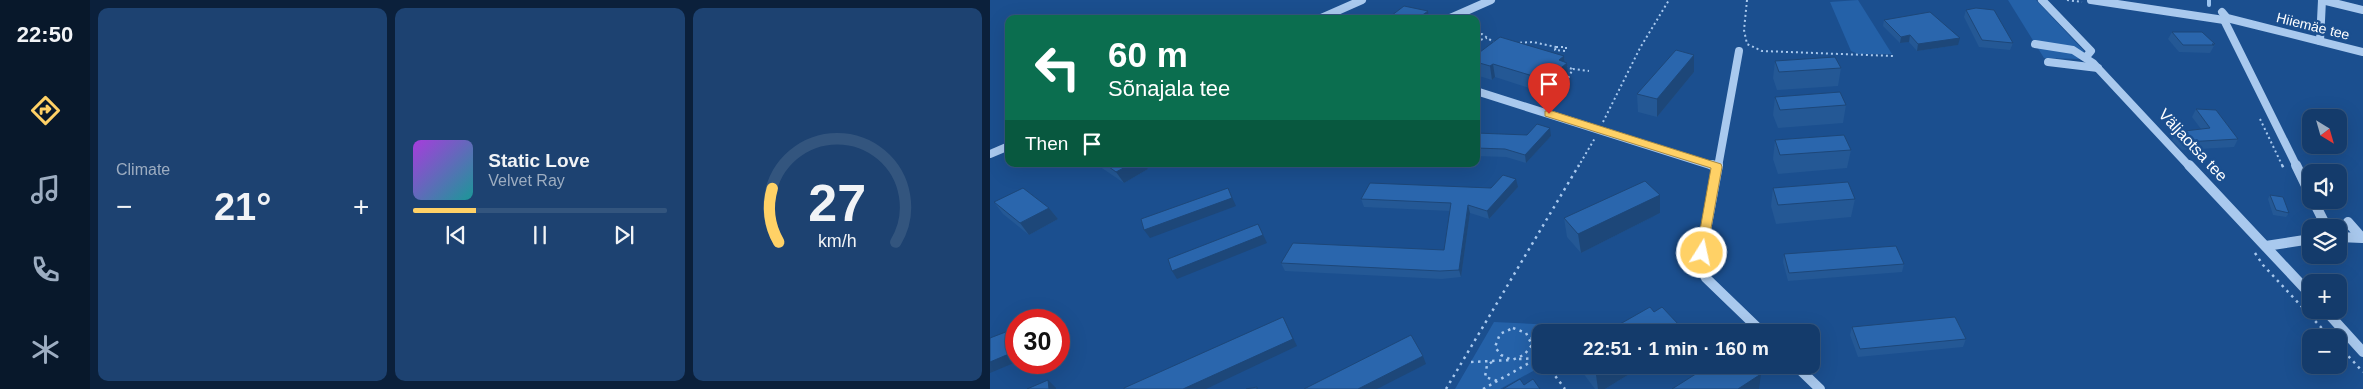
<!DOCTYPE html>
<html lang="en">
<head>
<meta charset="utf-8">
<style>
  body { margin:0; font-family:Arial,sans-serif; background:#1d4271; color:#f1f3f6; height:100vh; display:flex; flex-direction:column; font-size:19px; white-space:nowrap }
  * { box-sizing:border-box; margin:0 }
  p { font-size:16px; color:#9dadc1 }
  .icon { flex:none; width:28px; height:28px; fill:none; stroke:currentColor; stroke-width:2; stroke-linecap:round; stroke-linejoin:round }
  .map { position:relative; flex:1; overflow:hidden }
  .panel { display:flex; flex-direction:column; gap:8px; padding:8px; background:#0b203b; width:900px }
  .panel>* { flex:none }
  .guide { position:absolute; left:15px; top:15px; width:475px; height:152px; border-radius:10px; box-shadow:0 5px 20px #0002,0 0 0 1px #33557e; background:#0b6e4f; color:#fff; overflow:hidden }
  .needle { width:32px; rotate:143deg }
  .buttons { position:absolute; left:1312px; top:109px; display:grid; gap:10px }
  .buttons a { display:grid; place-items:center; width:45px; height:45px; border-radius:10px; background:#143b6b; box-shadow:0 5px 20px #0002,0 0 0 1px #33557e; font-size:25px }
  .speed { position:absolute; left:15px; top:309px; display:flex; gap:10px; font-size:25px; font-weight:700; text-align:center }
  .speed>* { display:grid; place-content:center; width:65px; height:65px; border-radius:50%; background:#143b6b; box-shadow:0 5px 20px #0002,0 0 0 1px #33557e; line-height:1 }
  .speed .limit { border:8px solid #d22; background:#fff; color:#111 }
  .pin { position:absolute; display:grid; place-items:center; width:42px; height:42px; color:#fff; margin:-51px -21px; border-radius:50% 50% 50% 0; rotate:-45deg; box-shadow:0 0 5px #0007 }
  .pin .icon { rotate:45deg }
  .me { position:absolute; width:55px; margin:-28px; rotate:10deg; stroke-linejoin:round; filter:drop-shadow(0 0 4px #0008) }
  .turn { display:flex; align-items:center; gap:18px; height:105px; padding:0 20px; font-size:22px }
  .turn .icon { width:65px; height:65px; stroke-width:2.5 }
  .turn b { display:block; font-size:35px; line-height:42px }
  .then { display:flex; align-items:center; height:48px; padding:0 20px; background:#0003; gap:10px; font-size:19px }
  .big { font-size:38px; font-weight:600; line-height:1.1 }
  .panel .card { flex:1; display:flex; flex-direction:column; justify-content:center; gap:8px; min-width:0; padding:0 18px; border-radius:10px; background:#1d4271 }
  .panel .dial { align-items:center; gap:0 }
  .dial svg { height:130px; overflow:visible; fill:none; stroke:#33557e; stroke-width:7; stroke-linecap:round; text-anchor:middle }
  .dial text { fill:#f1f3f6; stroke:none }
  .song { display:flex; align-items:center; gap:15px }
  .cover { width:60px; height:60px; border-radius:8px; background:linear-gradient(135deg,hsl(280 70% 55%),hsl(180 70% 35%)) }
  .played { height:5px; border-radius:2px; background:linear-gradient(90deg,#ffd166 25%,#33557e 25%) }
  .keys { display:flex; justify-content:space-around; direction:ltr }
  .heat { display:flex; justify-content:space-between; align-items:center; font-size:28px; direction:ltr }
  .panel .tiles { flex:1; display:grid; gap:8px; grid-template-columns:repeat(3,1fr) }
  .trip { position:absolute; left:542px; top:324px; width:288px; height:50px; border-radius:10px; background:#143b6b; box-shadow:0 5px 20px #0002,0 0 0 1px #33557e; font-weight:600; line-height:50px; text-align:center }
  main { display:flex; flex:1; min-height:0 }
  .tab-bar { display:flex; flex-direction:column; width:90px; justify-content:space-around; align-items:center; background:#08182b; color:#9dadc1 }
  .tab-bar .icon { width:35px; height:35px }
  .tab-bar .active { color:#ffd166 }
  .tab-bar b { font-size:22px; color:#f1f3f6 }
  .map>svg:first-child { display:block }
  .green { fill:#2461a8 }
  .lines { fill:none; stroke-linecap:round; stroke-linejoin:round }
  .stream { stroke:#9cc4f0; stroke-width:4 }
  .path-far1 { stroke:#a9c9ee; stroke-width:2; stroke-dasharray:2 3; stroke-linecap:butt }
  .path { stroke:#a9c9ee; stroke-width:2.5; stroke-dasharray:2.5 4.5; stroke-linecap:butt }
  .minor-far1 { stroke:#a9c9ee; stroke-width:8 }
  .minor { stroke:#a9c9ee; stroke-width:10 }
  .wall { fill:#245895 }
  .shaded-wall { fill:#1d4779 }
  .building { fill:#2a66ad; stroke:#1d4779 }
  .route { fill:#ffd166; stroke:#a68842 }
  .labels { text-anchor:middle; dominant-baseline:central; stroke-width:5; stroke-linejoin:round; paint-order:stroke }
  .far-street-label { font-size:14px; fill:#fff; stroke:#1b4f8f }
  .street-label { font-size:16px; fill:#fff; stroke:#1b4f8f }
</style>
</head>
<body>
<main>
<nav class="tab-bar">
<b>22:50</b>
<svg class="icon active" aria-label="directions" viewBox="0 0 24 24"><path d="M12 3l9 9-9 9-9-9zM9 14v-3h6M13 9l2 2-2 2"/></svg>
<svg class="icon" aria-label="music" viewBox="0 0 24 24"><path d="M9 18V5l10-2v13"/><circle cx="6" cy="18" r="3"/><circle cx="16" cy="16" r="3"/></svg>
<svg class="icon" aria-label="phone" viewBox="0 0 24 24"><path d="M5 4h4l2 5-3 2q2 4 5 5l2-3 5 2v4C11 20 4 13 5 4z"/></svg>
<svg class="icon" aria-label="climate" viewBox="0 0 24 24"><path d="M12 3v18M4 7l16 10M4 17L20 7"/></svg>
</nav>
<section class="panel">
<div class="tiles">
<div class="card"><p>Climate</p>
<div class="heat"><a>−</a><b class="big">21°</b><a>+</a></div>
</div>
<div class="card">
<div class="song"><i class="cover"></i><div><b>Static Love</b><p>Velvet Ray</p></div></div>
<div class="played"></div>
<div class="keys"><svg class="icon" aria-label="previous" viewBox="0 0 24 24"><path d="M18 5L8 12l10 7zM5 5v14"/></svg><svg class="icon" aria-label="pause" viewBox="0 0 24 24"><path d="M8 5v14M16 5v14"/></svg><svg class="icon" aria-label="next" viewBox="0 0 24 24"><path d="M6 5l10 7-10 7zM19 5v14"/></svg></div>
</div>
<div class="card dial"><svg viewBox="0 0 100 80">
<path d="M14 69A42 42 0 1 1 86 69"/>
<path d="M14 69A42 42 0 0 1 10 36" stroke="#ffd166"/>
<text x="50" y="56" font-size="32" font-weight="700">27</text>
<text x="50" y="72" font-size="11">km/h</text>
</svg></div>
</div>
</section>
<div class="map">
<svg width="1373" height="389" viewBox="0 0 1373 389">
  <rect width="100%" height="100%" fill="#1b4f8f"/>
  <!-- green -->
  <g class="green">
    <polygon points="868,0 902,54 868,54 861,51 840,2"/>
    <polygon points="1018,0 1046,0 1094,51 1089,59 1054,58"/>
    <polygon points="504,322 623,328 614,332 551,332 551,365 554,365 510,389 465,389"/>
  </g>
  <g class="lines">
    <!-- stream -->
    <polyline class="stream" points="1219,0 1219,5"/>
    <!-- path-far1 -->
    <g class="path-far1">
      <polyline points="757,0 754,30 757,44 772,51 903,56"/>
      <polyline points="1077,0 1092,2"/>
      <polyline points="486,35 492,34 506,44"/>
      <polyline points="486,41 497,38"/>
      <polyline points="525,43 543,42 566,47"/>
      <polygon points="566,47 576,47 576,51 565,50"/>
      <polyline points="575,67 583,69"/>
      <polyline points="552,101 577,80 583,69 599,71"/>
      <polyline points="1270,119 1293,167"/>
      <polyline points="613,122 650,48 679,0"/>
      <polyline points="588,167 605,138"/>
    </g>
    <!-- path -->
    <g class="path">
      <polyline points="1292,165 1295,171"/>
      <polyline points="1265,253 1273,265 1341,338"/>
      <polygon points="523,328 536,333 542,345 534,355 522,360 511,355 505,347 510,334"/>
      <polyline points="570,332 575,330 583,332"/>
      <polyline points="541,339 550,330 562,332"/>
      <polyline points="542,345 551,348"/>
      <polyline points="1349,346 1373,372"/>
      <polyline points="529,359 550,358"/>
      <polyline points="481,362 521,360"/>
      <polyline points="502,362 497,365 495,377 508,381"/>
      <polyline points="557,365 575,389"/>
      <polyline points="456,389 589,165"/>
      <polyline points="493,389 548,358"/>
    </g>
    <!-- minor-far1 -->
    <g class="minor-far1">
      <polyline points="1052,0 1101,51 1096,57"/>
      <polyline points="1101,0 1234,20 1237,18"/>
      <polyline points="1332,0 1373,10"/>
      <polyline points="1232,12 1237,18 1373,52"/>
      <polyline points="329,19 372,0"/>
      <polyline points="458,19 501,0"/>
      <polyline points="1234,20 1307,167"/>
      <polyline points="1330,41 1332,0"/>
      <polyline points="1045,44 1083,50 1103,63 1200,167"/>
      <polyline points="1058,62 1108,68"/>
      <polyline points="486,91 726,167"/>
      <polyline points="0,154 19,146"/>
      <polyline points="728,167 749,51"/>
    </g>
    <!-- minor -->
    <g class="minor">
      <polyline points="722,165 727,167"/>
      <polyline points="728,165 710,263 716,278 772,332"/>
      <polyline points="1199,165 1321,295"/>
      <polyline points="1306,165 1321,196"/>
      <polyline points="1323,200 1337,228"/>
      <polyline points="1349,237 1372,238 1358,222"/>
      <polyline points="1276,246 1321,239"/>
      <polyline points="1335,310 1373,352"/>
      <polyline points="805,365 830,389"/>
    </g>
  </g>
  <!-- wall -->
  <g class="wall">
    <polygon points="976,10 1023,43 1020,50 989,47 974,17"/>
    <polygon points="894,20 968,45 927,51 919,42 910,43 893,26"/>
    <polygon points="1182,32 1225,44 1220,53 1189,52 1178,39"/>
    <polygon points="486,55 574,56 578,76 558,94 505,77 502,80 486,75"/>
    <polygon points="704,55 704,72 667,117 648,112 647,94"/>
    <polygon points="785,61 851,68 848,86 787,90 783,78"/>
    <polygon points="785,97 856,105 853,123 788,128 783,115"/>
    <polygon points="1206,109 1248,139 1244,147 1192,150 1182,140 1186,132 1211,129 1202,117"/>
    <polygon points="486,133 537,135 561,136 536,163 516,157 486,156"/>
    <polygon points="785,140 861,150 857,168 788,174 783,159"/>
    <polygon points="106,164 155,164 158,169 134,183"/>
    <polygon points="528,187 499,219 480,213 471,277 452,279 295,271 291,263 454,250 460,211 374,207 371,199 501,188"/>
    <polygon points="783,188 865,199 861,217 786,224 781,206"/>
    <polygon points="1280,195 1299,213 1296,217 1283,215 1278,199"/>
    <polygon points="4,202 59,208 68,219 39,235 13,214"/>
    <polygon points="670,213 591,253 577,237 574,218"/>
    <polygon points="794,254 914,264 912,272 798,281 793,262"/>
    <polygon points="862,327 976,339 973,347 868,357 860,335"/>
    <polygon points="592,365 654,365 615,389 605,389 593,373"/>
  </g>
  <!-- shaded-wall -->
  <g class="shaded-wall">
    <polygon points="438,11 439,19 427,19"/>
    <polygon points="920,35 919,42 910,43 911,37"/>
    <polygon points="970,38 968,45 927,51 928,44"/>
    <polygon points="704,55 704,72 667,117 667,99"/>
    <polygon points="574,56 575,64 577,63 578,76 558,94 556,80 569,60"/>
    <polygon points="503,64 505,77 502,80 500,66"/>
    <polygon points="560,128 561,136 536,163 535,155"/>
    <polygon points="141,164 155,164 158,169 134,183 126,172"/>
    <polygon points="526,179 528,187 499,219 497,211"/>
    <polygon points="238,188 246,206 160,238 154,230"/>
    <polygon points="670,195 670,213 591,253 588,234"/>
    <polygon points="478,205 480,213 471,277 469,270"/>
    <polygon points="59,208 68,219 39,235 30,223"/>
    <polygon points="268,224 277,243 187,279 182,271"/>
    <polygon points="293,317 307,346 216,389 193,389"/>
    <polygon points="689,325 689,332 676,332"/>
    <polygon points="26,351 26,362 0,373 0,362"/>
    <polygon points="433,356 436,364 387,389 368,389"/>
    <polygon points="622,365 654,365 615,389 608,389 606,375"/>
    <polygon points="771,374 769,389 748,389"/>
    <polygon points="58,380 66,388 66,389 59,389"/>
  </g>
  <!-- building -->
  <g class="building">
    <polygon points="414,6 438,11 427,19 397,19"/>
    <polygon points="986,8 1004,10 1023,43 992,40 976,10"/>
    <polygon points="940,12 970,38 928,44 920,35 911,37 894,20"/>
    <polygon points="1182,32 1212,32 1225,44 1222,44 1224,45 1193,45"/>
    <polygon points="510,37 574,56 569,60 577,63 556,80 503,64 500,66 486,62 486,55"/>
    <polygon points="686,50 704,55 667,99 647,94"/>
    <polygon points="845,57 851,68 789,72 785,61"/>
    <polygon points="850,92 856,105 790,110 785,97"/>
    <polygon points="1206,109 1226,110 1248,139 1196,142 1186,132 1220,128"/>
    <polygon points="547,124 560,128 535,155 515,149 486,148 486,133 537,135"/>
    <polygon points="854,135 861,150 790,155 785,140"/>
    <polygon points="115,164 141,164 126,172"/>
    <polygon points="513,175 526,179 497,211 478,205 469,270 450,271 291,263 303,243 454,250 461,203 371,199 380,183 501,188"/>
    <polygon points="655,181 670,195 588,234 574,218"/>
    <polygon points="858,182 865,199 788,205 783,188"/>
    <polygon points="33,188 59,208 30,223 4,202"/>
    <polygon points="238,188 242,198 154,230 151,219"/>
    <polygon points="1280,195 1293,197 1299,213 1286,210"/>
    <polygon points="268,224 273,235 182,271 178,259"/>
    <polygon points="906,246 914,264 799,273 794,254"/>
    <polygon points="660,307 664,312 672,307 689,325 676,332 616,332"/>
    <polygon points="293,317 303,339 193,389 134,389 134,388"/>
    <polygon points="965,317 976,339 870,349 862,327"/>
    <polygon points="26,328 26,351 0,362 0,338"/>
    <polygon points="421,335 433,356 368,389 314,389"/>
    <polygon points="598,365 622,365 606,375"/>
    <polygon points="720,365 762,365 771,374 748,389 682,389"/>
    <polygon points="530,379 534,385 543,379 550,389 513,389"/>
    <polygon points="58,380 59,389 37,389"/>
    <polygon points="267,387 267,389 256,389"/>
  </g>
  <!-- route -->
  <polygon class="route" points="555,111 562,111 731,164 732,167 716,256 712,257 706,253 721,168 555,116"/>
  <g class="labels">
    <!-- far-street labels -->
    <g class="far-street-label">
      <text transform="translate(1323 26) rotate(14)">Hiiemäe tee</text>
    </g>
    <!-- street labels -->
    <g class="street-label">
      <text transform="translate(1203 145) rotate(47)">Väljaotsa tee</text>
    </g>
  </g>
</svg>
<div class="buttons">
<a><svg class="needle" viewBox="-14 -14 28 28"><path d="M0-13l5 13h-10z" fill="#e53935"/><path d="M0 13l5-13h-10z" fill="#9dadc1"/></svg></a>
<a><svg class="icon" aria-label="sound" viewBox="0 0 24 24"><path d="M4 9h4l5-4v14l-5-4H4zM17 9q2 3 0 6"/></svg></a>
<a><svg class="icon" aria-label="layers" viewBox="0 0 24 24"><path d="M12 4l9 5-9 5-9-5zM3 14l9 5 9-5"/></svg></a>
<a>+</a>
<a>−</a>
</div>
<div class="speed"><div class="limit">30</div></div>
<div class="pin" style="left:559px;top:114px;background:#d93025"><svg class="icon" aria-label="arrive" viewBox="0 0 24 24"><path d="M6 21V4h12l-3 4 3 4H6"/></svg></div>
<svg class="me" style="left:712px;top:253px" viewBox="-20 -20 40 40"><circle r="17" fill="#ffd166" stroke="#fff" stroke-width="3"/><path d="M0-11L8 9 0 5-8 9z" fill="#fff"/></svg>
<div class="trip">22:51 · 1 min · 160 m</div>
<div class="guide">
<div class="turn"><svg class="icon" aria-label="left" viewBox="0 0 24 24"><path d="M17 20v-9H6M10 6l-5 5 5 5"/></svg><div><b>60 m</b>Sõnajala tee</div></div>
<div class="then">Then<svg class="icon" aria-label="arrive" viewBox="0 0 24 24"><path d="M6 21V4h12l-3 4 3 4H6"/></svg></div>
</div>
</div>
</main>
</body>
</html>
